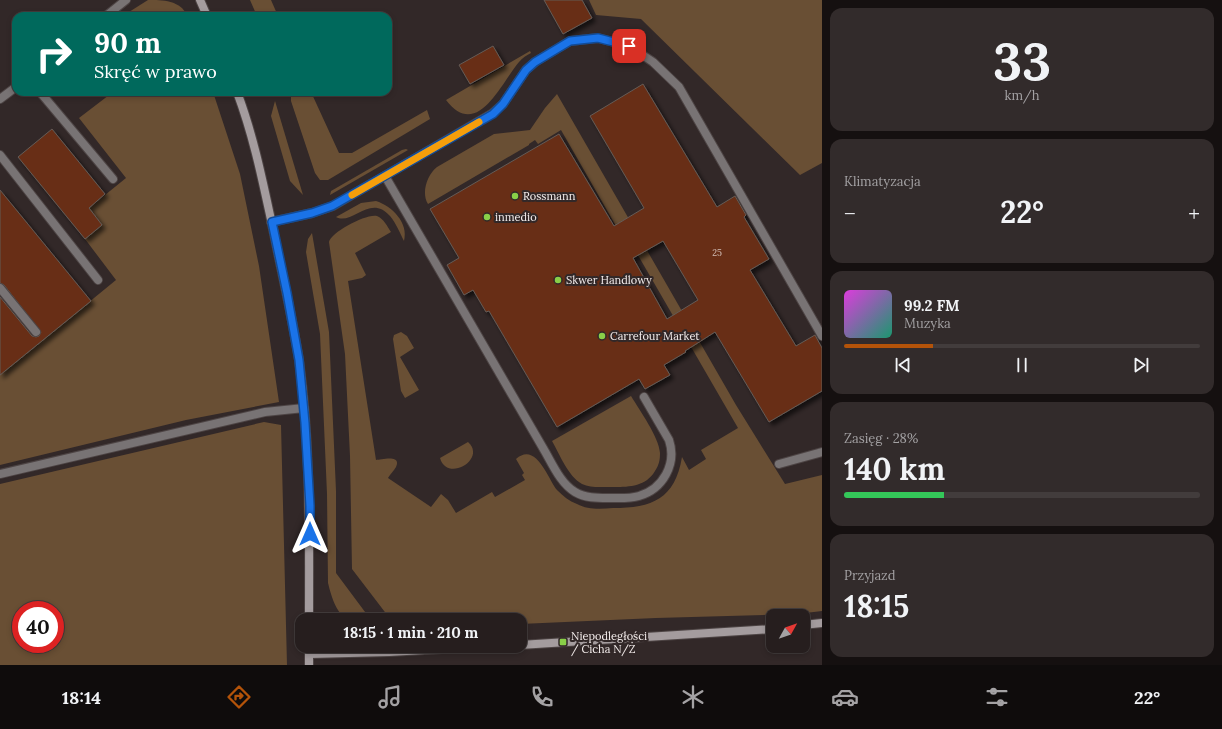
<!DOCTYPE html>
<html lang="pl">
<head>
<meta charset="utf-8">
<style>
  body { margin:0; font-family:Lora,serif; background:#322b2b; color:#f1f3f6; height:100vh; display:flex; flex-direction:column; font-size:15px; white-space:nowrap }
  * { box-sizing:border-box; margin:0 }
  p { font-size:13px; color:#a4a2a4 }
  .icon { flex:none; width:22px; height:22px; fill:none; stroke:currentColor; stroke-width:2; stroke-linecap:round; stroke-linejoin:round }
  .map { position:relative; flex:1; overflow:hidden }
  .sheet { display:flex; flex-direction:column; gap:8px; padding:8px; background:#151010; width:400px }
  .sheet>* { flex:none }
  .guide { position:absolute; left:12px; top:12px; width:380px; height:84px; border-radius:12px; box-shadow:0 2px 6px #0003,0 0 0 1px #423c3c; background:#00695c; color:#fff; overflow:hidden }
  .needle { width:26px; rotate:50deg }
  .controls { position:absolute; left:766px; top:609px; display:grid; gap:8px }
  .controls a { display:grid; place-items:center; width:44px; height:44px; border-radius:8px; background:#261e1e; box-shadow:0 2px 6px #0003,0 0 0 1px #423c3c; font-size:20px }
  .speed { position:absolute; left:12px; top:601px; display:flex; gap:8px; font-size:20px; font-weight:700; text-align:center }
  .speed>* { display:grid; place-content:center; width:52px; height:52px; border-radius:50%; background:#261e1e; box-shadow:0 2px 6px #0003,0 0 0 1px #423c3c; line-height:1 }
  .speed .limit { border:6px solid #d22; background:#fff; color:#111 }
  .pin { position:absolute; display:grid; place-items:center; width:34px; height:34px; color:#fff; margin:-17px; border-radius:8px; box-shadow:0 2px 6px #0006 }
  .me { position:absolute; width:44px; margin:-22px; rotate:0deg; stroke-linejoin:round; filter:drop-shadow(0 0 3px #0008) }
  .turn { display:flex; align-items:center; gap:14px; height:84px; padding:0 16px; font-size:18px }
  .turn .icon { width:52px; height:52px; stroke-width:2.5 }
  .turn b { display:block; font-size:28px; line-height:34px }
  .big { font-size:30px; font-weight:700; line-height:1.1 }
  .sheet .card { flex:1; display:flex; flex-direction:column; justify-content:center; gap:6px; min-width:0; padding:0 14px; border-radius:12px; background:#322b2b }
  .sheet .dial { align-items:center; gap:0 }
  .dial b { font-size:52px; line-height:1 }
  .song { display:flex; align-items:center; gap:12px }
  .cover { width:48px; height:48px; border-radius:6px; background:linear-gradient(135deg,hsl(300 70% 55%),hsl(160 70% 35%)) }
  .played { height:4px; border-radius:2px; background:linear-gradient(90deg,#b45309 25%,#423c3c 25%) }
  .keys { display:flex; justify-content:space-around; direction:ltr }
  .heat { display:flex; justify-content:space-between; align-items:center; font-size:22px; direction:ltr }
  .charge { height:6px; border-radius:3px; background:linear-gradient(90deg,#34c759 28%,#423c3c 0) }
  .trip { position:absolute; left:295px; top:613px; width:232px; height:40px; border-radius:12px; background:#261e1e; box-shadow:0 2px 6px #0003,0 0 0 1px #423c3c; font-weight:700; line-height:40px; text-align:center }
  .dock { display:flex; height:64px; justify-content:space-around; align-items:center; background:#0f0c0c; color:#a4a2a4 }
  .dock .icon { width:28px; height:28px }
  .dock .selected { color:#b45309 }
  .dock b { font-size:18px; color:#f1f3f6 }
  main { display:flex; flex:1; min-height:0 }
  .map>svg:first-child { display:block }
  .green { fill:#694f34; fill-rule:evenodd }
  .building { fill:#672e14; stroke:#655b56; fill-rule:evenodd; filter:url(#shadow) }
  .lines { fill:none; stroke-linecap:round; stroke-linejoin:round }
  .lane-casing { stroke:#4d4444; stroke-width:10 }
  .street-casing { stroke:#4d4444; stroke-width:10 }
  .secondary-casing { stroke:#4d4444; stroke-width:10 }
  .lane { stroke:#787374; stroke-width:8 }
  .street { stroke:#787374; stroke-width:8 }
  .secondary { stroke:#a49c9e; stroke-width:8 }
  .route-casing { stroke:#114b97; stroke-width:10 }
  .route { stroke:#1a73e8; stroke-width:7 }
  .slow { stroke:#f59e0b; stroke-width:7 }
  .poi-dot { fill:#89cf48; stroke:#322828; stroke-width:1.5 }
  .labels { text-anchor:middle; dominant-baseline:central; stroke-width:4; stroke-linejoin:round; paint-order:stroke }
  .number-label { font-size:9px; fill:#d2beb7 }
  .poi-label { font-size:11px; fill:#f5eeed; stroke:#322828; text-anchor:start }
</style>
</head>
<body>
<main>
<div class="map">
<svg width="822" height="665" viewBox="0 0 822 665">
  <defs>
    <filter id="shadow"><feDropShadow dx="3.5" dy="3.5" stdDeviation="2" flood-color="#0009"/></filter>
  </defs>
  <rect width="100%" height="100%" fill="#322828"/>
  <!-- green -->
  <g class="green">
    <path d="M 148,0 C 162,0 181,0 187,16 L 132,16 L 129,12 Z"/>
    <polygon points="250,0 271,0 278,16 257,16"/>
    <polygon points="589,0 822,0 822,163 800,175 641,19 596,15"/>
    <path d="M 530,51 L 531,53 C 527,55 522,58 519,62 C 501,83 477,141 446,100 Z"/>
    <polygon points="113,92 213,92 240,174 259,266 279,402 186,420 0,465 0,375 116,280 85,239 102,225 89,208 126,178 79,118"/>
    <polygon points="291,92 311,92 339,153 352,153 427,110 430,119 328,180 320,180 315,173 291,101"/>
    <path d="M 557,94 L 736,405 L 785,484 L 822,475 L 822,611 L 797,614 L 656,618 L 520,624 L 520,620 L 391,620 L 352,569 L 350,456 L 345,354 L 329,242 C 331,232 367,213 377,216 C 384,219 387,226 391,232 L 355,253 L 366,275 L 362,278 L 348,281 L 376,460 C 381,460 402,454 396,467 C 394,471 390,474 388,478 L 431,507 L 441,494 L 448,500 L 456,513 L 492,492 L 495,497 L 525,480 L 522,475 L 524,473 L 516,459 C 536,441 548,479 557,490 C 563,496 569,501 577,504 C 588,510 601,509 613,508 C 652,508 675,499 682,457 L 689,470 L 706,459 L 701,450 L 738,428 L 628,238 L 624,240 L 561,130 L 538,144 L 535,140 L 529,144 L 529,145 L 428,204 C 421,193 427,175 437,167 L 494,134 L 530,130 L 545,108 Z"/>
    <polygon points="275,101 303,195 290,181 271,116"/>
    <polygon points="406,149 408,150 330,195 331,191 402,150"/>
    <path d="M 376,201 C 392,206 409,223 404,241 C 400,233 396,223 390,216 C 370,193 352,226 336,217 L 361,203 Z"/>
    <path d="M 312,233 L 329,332 L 336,491 L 336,573 L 371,620 C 365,620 357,621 351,620 C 337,618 331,595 328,583 L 327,494 L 320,334 L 306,252 L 308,239 Z"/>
    <polygon points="401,332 407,336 414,348 400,357 419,390 405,398 401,391 393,339 394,335"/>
    <path d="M 631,396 C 640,411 659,437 660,453 C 660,460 659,465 655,471 C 645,488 626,487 609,487 C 600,487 590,488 582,484 C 568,476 560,455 552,441 Z"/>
    <path d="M 264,422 L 281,425 L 287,665 L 0,665 L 0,484 ZM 21,610 L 55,610 L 55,644 L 21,644 Z"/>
    <path d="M 468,442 C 487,459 447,483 440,458 Z"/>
  </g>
  <!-- building -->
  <g class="building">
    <polygon points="544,0 582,0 592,18 563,34"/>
    <polygon points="493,46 504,65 470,84 459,65"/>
    <path d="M 643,84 L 717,207 L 735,196 L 746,215 L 744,217 L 769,259 L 750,270 L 796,346 L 815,335 L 822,348 L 822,391 L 769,422 L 715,332 L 685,351 L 686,352 L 664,365 L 670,375 L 645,389 L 639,379 L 557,427 L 489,311 L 486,312 L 473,290 L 464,295 L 447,265 L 459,258 L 430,209 L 559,134 L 614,226 L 644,208 L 590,116 ZM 663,241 L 698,300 L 667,319 L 633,258 Z"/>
    <polygon points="52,129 105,194 89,208 102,225 85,239 18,157"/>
    <polygon points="0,190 91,301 0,375 0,297 32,336 36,337 39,336 41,332 4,285 0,283"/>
  </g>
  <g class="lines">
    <!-- lane casing -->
    <g class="lane-casing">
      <g id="lane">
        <polyline points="40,92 113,179"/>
        <polyline points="0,155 98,280"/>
        <path d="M 385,176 L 543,448 C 552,463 560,483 575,492 C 585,498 597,498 608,498 C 618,498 629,499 639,496 C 663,489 677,464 669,440 L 644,397"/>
        <polyline points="271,222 312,213 333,206 493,113 503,104 526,70 535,62 570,41 598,38 629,46 653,62 679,87 822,336"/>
        <polyline points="0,288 36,332"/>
        <polyline points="779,464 822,452"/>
        <polyline points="0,474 265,412 304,408"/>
      </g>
    </g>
    <!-- street casing -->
    <g class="street-casing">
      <g id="street">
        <polyline points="106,16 126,0"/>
        <polyline points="0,99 16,87"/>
      </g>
    </g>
    <!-- secondary casing -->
    <g class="secondary-casing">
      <g id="secondary">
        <polyline points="200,0 207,16"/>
        <path d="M 237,92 C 254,137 263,183 273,229 C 282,273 292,316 299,360 C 311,446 309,533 309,620"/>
        <polyline points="803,625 822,623"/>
        <polyline points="520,645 773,629"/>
        <polyline points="309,646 309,665"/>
        <polyline points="309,654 389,652 495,646"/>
      </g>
    </g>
    <!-- lane -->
    <use href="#lane" class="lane"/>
    <!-- street -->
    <use href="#street" class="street"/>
    <!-- secondary -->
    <use href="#secondary" class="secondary"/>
  </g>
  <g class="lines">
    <!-- route casing -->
    <g class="route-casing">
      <polyline id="route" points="310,534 310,506 305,423 299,360 287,293 272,222 312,213 332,206 493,114 503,104 526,70 535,62 570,41 598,38 629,46"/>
    </g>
    <!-- route -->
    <use href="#route" class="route"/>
    <!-- slow -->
    <polyline class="slow" points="352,195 479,122"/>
  </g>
  <!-- markers -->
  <g class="poi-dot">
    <circle cx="515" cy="196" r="4"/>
    <circle cx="487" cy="217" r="4"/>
    <circle cx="558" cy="280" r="4"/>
    <circle cx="602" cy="336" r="4"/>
    <rect x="559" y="638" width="8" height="8" rx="2"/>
  </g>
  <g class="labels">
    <!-- number labels -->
    <g class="number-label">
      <text x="717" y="252">25</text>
    </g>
    <!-- poi labels -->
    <g class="poi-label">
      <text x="523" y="196">Rossmann</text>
      <text x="495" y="217">inmedio</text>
      <text x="566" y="280">Skwer Handlowy</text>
      <text x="610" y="336">Carrefour Market</text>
      <text x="571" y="636">Niepodległości<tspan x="571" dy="13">/ Cicha N/Ż</tspan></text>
    </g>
  </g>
</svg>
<div class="controls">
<a><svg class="needle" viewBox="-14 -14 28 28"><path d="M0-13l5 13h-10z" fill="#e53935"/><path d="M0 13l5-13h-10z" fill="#a4a2a4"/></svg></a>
</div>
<div class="speed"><div class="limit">40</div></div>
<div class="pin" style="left:629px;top:46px;background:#d93025"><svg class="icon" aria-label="arrive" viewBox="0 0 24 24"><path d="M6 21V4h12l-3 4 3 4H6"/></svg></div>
<svg class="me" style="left:310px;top:534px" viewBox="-20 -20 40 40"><path d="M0-17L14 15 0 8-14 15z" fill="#1a73e8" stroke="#fff" stroke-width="4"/></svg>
<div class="trip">18:15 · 1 min · 210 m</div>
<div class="guide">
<div class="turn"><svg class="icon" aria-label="right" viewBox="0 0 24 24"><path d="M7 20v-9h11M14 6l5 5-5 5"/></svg><div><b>90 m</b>Skręć w prawo</div></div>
</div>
</div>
<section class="sheet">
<div class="card dial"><b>33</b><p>km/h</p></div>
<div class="card"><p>Klimatyzacja</p>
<div class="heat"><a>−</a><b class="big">22°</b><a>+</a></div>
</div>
<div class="card">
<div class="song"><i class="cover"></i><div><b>99.2 FM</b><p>Muzyka</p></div></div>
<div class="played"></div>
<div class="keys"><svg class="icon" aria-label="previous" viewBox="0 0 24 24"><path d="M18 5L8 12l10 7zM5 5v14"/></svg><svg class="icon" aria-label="pause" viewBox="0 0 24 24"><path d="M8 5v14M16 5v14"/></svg><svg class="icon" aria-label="next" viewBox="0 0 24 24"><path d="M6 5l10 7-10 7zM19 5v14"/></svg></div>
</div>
<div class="card"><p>Zasięg · 28%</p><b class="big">140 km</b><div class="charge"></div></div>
<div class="card"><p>Przyjazd</p><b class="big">18:15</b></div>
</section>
</main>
<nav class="dock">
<b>18:14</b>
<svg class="icon selected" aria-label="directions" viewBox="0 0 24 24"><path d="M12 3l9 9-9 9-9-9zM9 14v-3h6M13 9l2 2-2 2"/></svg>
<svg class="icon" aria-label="music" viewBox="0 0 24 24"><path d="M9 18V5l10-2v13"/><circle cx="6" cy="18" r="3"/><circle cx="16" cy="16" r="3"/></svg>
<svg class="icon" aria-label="phone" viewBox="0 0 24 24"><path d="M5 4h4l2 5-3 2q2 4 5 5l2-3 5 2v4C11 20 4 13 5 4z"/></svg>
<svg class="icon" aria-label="climate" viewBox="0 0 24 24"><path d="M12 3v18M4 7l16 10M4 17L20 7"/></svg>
<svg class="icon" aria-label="car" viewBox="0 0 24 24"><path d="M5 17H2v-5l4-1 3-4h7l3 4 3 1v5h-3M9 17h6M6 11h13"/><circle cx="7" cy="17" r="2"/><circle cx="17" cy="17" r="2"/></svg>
<svg class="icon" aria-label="filters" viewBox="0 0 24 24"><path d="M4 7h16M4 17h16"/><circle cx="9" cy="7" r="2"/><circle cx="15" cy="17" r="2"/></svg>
<b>22°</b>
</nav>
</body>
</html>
